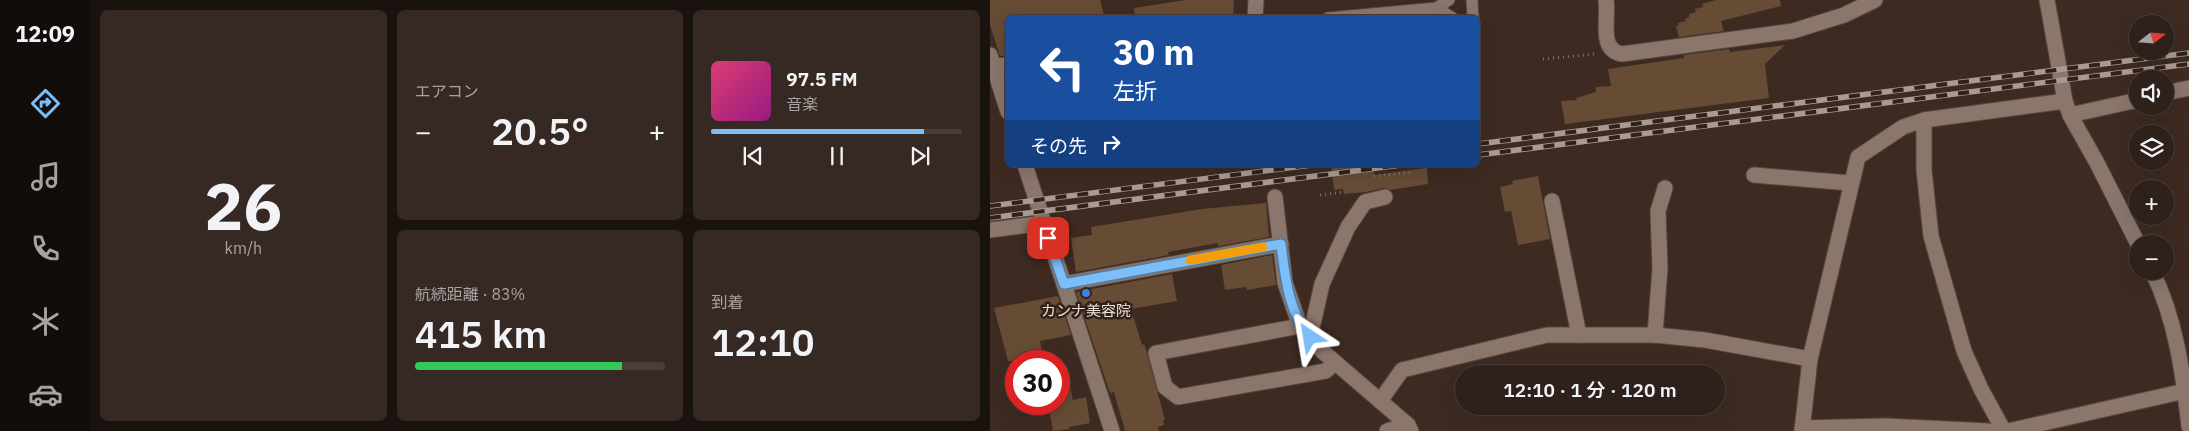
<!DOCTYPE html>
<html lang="ja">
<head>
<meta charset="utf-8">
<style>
  body { margin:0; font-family:"IBM Plex Sans","Noto Sans JP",sans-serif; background:#362823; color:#f1f3f6; height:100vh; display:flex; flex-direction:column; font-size:19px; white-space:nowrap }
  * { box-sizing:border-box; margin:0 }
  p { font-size:16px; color:#a7a3a2 }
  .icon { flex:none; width:28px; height:28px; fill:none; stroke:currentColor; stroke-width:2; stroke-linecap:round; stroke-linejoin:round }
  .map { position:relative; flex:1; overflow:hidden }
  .details { display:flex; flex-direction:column; gap:10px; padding:10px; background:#19120e; width:900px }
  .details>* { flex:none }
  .banner { position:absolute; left:15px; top:15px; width:475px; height:152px; border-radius:8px; box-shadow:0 5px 20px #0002,0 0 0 1px #493e39; background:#1a4fa0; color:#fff; overflow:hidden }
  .needle { width:32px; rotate:73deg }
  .buttons { position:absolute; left:1139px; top:15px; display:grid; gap:10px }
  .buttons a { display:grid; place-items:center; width:45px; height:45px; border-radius:50%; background:#2e201a; box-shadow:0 5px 20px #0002,0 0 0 1px #493e39; font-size:25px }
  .speed { position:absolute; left:15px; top:350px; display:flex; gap:10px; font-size:25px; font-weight:700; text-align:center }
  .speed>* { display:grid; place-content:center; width:65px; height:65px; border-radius:50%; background:#2e201a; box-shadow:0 5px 20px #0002,0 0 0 1px #493e39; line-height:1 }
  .speed .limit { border:8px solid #d22; background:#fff; color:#111 }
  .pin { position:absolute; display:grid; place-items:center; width:42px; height:42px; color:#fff; margin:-21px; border-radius:10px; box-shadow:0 2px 8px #0006 }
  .me { position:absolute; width:55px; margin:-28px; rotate:327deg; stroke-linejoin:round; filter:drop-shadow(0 0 4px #0008) }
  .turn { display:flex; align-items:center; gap:18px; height:105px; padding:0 25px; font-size:22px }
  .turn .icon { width:65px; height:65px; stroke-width:2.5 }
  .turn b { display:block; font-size:35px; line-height:42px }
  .then { display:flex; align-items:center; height:48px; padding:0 25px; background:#0003; gap:10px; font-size:19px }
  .big { font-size:38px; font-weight:600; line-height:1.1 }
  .details .widget { flex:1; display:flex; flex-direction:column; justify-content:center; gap:8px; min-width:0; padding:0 18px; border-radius:8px; background:#362823 }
  .details .dial { align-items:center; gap:0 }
  .dial b { font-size:65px; line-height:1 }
  .song { display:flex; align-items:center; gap:15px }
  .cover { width:60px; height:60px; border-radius:8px; background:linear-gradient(135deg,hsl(340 70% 55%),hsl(310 70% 35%)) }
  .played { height:5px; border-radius:2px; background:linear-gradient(90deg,#7dbef9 85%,#493e39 85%) }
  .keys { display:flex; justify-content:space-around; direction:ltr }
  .heat { display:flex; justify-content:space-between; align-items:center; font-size:28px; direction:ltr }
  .charge { height:8px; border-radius:4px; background:linear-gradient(90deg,#34c759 83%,#493e39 0) }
  .details .tiles { flex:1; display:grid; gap:10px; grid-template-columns:repeat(3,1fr) }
  .widget:first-child { grid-row:span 2 }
  .trip { position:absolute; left:465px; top:365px; width:270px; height:50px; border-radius:25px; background:#2e201a; box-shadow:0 5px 20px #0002,0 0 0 1px #493e39; font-weight:600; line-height:50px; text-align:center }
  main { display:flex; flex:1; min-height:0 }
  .dock { display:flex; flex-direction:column; width:90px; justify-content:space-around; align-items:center; background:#120d0a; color:#a7a3a2 }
  .dock .icon { width:35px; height:35px }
  .dock .current { color:#7dbef9 }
  .dock b { font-size:22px; color:#f1f3f6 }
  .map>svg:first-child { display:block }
  .building { fill:#664b35 }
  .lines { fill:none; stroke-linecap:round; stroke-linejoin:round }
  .lane-casing { stroke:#584941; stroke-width:13 }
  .street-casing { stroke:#584941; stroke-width:17 }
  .secondary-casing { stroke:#584941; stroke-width:17 }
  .path { stroke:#83746c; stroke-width:3; stroke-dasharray:1 4; stroke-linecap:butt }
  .lane { stroke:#8b766c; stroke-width:11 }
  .street { stroke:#8b766c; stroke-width:15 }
  .secondary { stroke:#8b766c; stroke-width:15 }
  .rail-casing { stroke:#a99b93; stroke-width:5.5 }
  .rail { stroke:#322118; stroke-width:4; stroke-dasharray:11; stroke-linecap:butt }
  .route-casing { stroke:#517ca2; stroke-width:12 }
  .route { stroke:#7dbef9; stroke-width:9 }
  .slow { stroke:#f59e0b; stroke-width:9 }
  .shop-dot { fill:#3f7fe0; stroke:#322118; stroke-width:2 }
  .labels { text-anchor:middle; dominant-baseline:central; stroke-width:5; stroke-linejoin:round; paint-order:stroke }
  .poi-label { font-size:15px; fill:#eee2dc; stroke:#322118 }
</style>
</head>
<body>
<main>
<nav class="dock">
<b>12:09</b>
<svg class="icon current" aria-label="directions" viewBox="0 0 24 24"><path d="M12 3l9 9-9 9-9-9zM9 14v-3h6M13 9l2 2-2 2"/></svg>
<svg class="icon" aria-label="music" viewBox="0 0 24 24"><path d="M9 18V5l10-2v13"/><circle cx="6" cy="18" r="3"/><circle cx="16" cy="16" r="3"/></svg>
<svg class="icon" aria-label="phone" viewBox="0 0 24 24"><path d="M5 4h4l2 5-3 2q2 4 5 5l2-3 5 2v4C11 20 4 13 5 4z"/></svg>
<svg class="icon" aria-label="climate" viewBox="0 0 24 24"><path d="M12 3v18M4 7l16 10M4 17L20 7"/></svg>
<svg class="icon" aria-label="car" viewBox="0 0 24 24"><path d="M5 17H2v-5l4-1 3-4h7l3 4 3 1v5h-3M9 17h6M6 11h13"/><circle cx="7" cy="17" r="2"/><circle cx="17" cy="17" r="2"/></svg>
</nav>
<section class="details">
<div class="tiles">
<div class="widget dial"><b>26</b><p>km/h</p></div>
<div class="widget"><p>エアコン</p>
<div class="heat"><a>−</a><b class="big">20.5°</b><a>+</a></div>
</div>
<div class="widget">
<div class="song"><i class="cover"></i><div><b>97.5 FM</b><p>音楽</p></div></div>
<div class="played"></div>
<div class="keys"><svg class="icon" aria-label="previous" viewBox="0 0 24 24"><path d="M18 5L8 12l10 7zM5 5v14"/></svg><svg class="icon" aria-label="pause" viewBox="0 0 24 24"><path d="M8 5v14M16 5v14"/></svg><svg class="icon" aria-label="next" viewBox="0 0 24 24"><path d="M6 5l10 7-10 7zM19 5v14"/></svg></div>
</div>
<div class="widget"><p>航続距離 · 83%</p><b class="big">415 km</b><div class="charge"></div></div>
<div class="widget"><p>到着</p><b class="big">12:10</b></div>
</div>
</section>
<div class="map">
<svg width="1199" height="431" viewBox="0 0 1199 431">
  <rect width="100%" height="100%" fill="#3d2b22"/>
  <!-- building -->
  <g class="building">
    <polygon points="0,0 110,0 115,18 18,18 18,56 10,56 0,25"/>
    <polygon points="196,0 244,0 243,18 145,18 144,8"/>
    <polygon points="726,0 790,0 791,6 731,21 734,31 689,37 686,26 689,25 688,23 696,21 695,19 699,17 699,14 706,12 705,9 713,7 712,4"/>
    <polygon points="795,45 775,64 779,98 575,124 571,101 587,100 586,98 606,92 606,87 621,86 618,69 694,58 694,55 739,49 740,52"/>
    <polygon points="341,165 383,165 384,175 437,168 438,184 400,190 393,188 376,192 354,194 353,189 344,190"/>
    <polygon points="548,176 560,239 528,245 521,211 515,212 510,187 523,184 522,181"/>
    <polygon points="276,203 279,237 228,246 228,243 178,252 179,255 86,272 81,238 102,235 101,227 212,209"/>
    <polygon points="282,255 286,285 257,290 256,287 235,290 231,265"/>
    <polygon points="182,274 187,301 141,309 152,345 154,344 157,353 175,420 173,421 174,425 168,427 169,431 135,431 124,392 120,393 86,292"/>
    <polygon points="68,296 81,335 50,341 54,361 18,361 4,308"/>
    <polygon points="75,366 83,400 96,397 100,423 79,427 80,429 63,431 58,404 69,404 69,367"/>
  </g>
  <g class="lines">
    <!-- lane casing -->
    <g class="lane-casing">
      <g id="lane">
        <polyline points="482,0 483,18"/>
        <polyline points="446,8 463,18"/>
        <polyline points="338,18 446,8 459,0"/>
      </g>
    </g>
    <!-- street casing -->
    <g class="street-casing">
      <g id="street">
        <path d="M 616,0 C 619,19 608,50 632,54 L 803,31 L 854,15 L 885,0"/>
        <polyline points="1057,0 1075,101 1080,115 1107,163 1148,244"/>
        <polyline points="265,18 266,0"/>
        <polyline points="4,66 18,65"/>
        <polyline points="1175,93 1199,88"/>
        <polyline points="1080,115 1148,100"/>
        <polyline points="934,120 934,170 941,236 974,351 991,389 1014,431"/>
        <polyline points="764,175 860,183"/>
        <polyline points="285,197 295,283 310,326 332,351 418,425 421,431"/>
        <polyline points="562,201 589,335"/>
        <polyline points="0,230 54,223"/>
        <path d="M 1162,271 C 1186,319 1193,374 1199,426"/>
        <polyline points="74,284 291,244"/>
        <polyline points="310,326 166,353 175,387 188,397 336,371 345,362"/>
        <polyline points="665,335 670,268 668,211 675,188"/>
        <polyline points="320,337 332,284 358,227 375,202 395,197"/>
        <polyline points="390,401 412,370 557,335 665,335 715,340 820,359"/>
        <polyline points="812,428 896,426 998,431"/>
        <polyline points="397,431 418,425"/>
        <polyline points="812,431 820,359 868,157 913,127 934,120 1075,101"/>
        <polyline points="1018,431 1195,391"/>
      </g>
    </g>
    <!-- secondary casing -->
    <g class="secondary-casing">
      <g id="secondary">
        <polyline points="0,55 18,112"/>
        <polyline points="35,165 122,431"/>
      </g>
    </g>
    <!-- path -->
    <g class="path">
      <polyline points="553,59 606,54"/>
      <polyline points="384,176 423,172"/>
      <polyline points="330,195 353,192"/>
    </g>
    <!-- lane -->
    <use href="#lane" class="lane"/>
    <!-- street -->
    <use href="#street" class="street"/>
    <!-- secondary -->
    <use href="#secondary" class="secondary"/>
    <!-- rail casing -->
    <g class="rail-casing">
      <g id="rail">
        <polyline points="488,144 1199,53"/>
        <polyline points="488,155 1199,64"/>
        <polyline points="0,206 322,165"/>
        <polyline points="0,218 411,165"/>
      </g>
    </g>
    <!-- rail -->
    <use href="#rail" class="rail"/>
  </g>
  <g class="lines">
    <!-- route casing -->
    <g class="route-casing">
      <path id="route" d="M 58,238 L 74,284 L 291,244 C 295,276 298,312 320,337"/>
    </g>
    <!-- route -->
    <use href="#route" class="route"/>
    <!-- slow -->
    <polyline class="slow" points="200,260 273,247"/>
  </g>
  <!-- markers -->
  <circle class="shop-dot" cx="96" cy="293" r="5"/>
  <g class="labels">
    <!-- poi labels -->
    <g class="poi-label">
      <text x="96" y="310">カンナ美容院</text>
    </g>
  </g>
</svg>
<div class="buttons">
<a><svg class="needle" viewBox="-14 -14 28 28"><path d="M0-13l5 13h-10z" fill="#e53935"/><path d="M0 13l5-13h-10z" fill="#a7a3a2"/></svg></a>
<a><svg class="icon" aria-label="sound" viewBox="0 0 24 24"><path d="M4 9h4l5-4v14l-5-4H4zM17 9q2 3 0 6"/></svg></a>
<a><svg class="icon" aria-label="layers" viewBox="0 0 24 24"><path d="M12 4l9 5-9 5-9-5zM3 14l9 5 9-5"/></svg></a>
<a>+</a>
<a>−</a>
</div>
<div class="speed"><div class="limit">30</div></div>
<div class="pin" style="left:58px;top:238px;background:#d93025"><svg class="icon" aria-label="arrive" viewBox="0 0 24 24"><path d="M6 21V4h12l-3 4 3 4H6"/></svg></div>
<svg class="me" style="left:320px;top:337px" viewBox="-20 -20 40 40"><path d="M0-17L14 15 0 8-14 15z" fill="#7dbef9" stroke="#fff" stroke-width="4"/></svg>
<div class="trip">12:10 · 1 分 · 120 m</div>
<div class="banner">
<div class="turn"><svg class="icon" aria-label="left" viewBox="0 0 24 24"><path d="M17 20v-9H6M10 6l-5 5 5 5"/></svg><div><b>30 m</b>左折</div></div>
<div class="then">その先<svg class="icon" aria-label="right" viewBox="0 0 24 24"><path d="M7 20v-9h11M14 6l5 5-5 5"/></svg></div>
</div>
</div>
</main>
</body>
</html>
